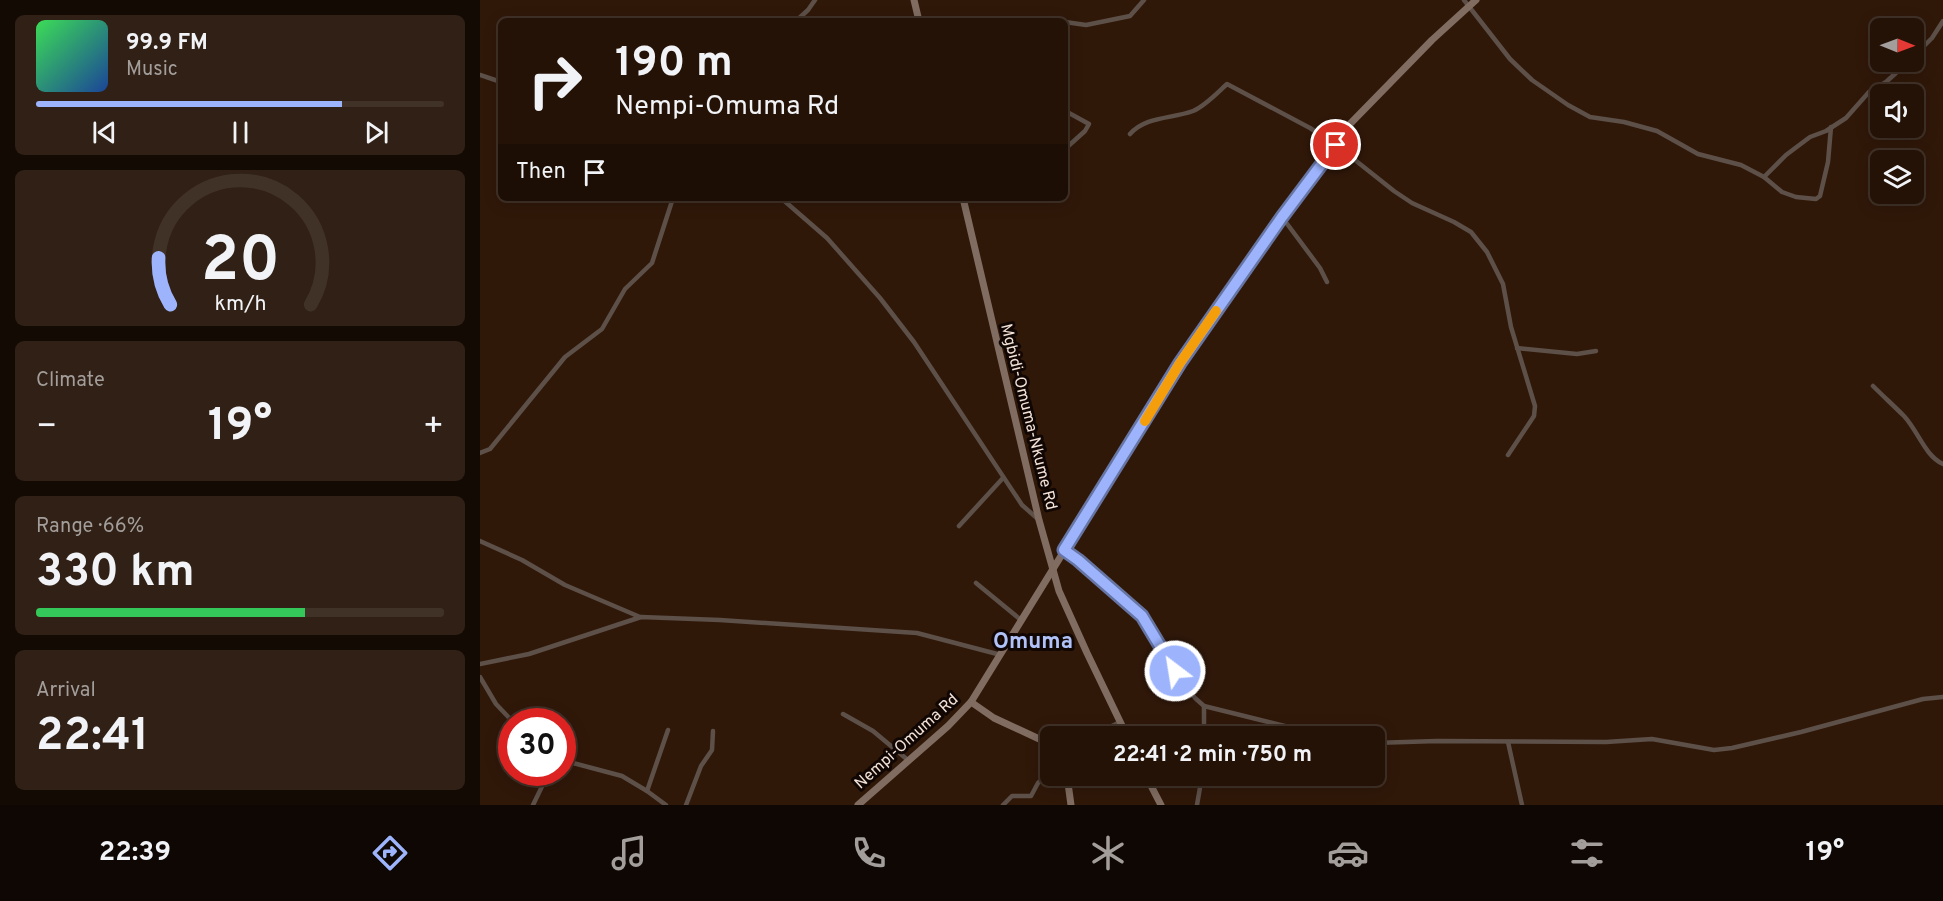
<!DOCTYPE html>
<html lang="en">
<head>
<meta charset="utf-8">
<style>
  body { margin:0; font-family:Overpass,sans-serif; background:#302015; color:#f1f3f6; height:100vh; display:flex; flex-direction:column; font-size:22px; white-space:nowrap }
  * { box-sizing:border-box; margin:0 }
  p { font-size:20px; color:#a39e9b }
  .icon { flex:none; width:33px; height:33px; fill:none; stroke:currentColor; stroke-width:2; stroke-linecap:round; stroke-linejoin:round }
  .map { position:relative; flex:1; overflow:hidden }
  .sheet { display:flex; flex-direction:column; gap:15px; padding:15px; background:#140a04; width:480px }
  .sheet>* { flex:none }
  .hud { position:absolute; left:18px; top:18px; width:570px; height:183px; border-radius:9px; box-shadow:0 3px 15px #0003,0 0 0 2px #413228; background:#241207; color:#f1f3f6; overflow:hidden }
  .needle { width:39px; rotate:91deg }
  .controls { position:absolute; left:1390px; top:18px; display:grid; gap:12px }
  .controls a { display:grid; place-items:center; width:54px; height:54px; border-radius:9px; background:#241207; box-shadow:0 3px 15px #0003,0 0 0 2px #413228; font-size:30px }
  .speed { position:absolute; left:18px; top:708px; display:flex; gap:12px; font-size:30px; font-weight:700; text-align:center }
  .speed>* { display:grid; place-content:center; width:78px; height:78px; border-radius:50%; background:#241207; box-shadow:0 3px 15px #0003,0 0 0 2px #413228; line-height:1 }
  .speed .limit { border:9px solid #d22; background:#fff; color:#111 }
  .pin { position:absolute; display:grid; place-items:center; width:51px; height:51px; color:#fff; margin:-26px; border:3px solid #fff; border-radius:50%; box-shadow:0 2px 6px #0007 }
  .me { position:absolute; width:66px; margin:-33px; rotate:329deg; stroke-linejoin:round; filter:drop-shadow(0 0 4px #0008) }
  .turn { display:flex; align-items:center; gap:21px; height:126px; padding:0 18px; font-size:27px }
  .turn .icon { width:78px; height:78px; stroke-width:2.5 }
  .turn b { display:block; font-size:42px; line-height:51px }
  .then { display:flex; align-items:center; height:57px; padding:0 18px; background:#0003; gap:12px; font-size:22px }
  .big { font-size:45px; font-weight:700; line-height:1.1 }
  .sheet .widget { flex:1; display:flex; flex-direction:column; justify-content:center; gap:9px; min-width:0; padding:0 21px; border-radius:9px; background:#302015 }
  .sheet .dial { align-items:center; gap:0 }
  .dial svg { height:156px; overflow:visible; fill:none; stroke:#413228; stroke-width:7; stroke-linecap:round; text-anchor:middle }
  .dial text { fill:#f1f3f6; stroke:none }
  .song { display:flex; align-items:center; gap:18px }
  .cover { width:72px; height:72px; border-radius:9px; background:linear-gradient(135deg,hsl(130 70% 55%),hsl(220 70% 35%)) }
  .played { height:6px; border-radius:3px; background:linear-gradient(90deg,#9db4fd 75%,#413228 75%) }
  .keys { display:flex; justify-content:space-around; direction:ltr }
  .heat { display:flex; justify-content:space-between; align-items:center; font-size:33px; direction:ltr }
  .charge { height:9px; border-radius:4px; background:linear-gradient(90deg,#34c759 66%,#413228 0) }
  .trip { position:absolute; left:560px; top:726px; width:345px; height:60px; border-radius:9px; background:#241207; box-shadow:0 3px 15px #0003,0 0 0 2px #413228; font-weight:700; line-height:60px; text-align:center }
  .menu { display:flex; height:96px; justify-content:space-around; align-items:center; background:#0e0703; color:#a39e9b }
  .menu .icon { width:42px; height:42px }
  .menu .active { color:#9db4fd }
  .menu b { font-size:27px; color:#f1f3f6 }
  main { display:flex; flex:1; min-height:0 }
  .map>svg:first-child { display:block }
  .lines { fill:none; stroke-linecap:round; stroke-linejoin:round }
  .street { stroke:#5d5049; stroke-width:4.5 }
  .secondary { stroke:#806c61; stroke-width:7 }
  .route-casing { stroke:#6675a4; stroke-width:15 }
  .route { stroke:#9db4fd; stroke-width:10 }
  .slow { stroke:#f59e0b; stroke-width:10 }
  .labels { text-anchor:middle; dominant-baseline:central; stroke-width:6; stroke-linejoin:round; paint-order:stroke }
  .street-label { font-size:16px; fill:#f3e2d8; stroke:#100603 }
  .district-label { font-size:22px; font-weight:bold; fill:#b0c2f8; stroke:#100603 }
</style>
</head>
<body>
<main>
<section class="sheet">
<div class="widget">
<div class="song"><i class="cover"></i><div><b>99.9 FM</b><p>Music</p></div></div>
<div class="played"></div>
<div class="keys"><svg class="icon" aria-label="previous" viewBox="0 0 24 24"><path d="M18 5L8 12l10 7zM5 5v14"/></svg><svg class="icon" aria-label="pause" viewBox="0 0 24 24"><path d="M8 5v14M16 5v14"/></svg><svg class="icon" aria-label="next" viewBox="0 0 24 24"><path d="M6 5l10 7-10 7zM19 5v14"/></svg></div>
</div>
<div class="widget dial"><svg viewBox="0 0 100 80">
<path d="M14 69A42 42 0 1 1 86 69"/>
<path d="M14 69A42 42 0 0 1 8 45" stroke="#9db4fd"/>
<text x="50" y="56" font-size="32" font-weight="700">20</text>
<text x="50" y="72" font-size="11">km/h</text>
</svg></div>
<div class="widget"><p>Climate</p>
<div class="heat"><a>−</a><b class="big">19°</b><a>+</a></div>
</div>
<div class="widget"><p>Range · 66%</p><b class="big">330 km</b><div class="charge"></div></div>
<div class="widget"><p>Arrival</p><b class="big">22:41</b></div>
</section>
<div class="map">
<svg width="1463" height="805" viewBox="0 0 1463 805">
  <rect width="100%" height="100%" fill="#301809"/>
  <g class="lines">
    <!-- street -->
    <g class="street">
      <polyline points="984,0 1030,59 1052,80 1088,105 1110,117 1144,122 1177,131 1218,154 1261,165 1284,177 1302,192 1316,197 1336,199 1340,196 1348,162 1351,127"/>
      <polyline points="316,21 328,10 335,0"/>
      <polyline points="585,22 606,25 650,16 664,0"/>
      <polyline points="1434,56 1452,38 1463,21"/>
      <polyline points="0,75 21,82"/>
      <path d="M 650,134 C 666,116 692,119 713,111 C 725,106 737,93 747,84 L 830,128 L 856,145 L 914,191 L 932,203 L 974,222 L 991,232 L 1007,252 L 1023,284 L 1031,327 L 1055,406 L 1054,416 L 1028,455"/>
      <polyline points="585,149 605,131 609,124 589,113"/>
      <polyline points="1284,177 1306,155 1330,137 1346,131 1366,118 1389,92 1406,82 1428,62"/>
      <polyline points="301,198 347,238 400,298 434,342 542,505 559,520"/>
      <polyline points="802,217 840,268 847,282"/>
      <polyline points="1037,348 1097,354 1116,351"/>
      <path d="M 1393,386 C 1403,396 1414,406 1424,416 C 1438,431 1445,456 1463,464"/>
      <polyline points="0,453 10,449 85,357 122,329 145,289 172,263 193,198"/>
      <polyline points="479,526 523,478"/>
      <polyline points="0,541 42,560 85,585 160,617"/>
      <polyline points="584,551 598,560 662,616 695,671 715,698 724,706 845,736"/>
      <polyline points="496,583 541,620"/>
      <polyline points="0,664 49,654 161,617 240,620 437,633 521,655"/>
      <polyline points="0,677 16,704 33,722"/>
      <polyline points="363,714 393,731 429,761"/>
      <polyline points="612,736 640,722"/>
      <polyline points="724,736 724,706"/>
      <polyline points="1028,742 1042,805"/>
      <polyline points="894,743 957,741 1126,742 1172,739 1234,750 1252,748 1321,732 1443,699 1463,697"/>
      <polyline points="82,760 142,776 167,791 186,805"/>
      <polyline points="167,791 188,730"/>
      <polyline points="53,805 69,772"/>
      <polyline points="206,805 221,766 232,750 233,731"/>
      <polyline points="523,805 532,796 551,796 558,783 570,772"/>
      <polyline points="717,805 722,776"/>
    </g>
    <!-- secondary -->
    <g class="secondary">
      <polyline points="434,0 439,21"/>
      <polyline points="483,198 559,520 579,591 607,653 647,736"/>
      <polyline points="491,702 514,718 570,744"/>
      <polyline points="587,776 591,805"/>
      <polyline points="666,776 681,805"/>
      <polyline points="378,805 468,726 491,702 700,363 802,217 856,145 868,126 952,40 996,0"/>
    </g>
  </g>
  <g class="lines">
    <!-- route casing -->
    <g class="route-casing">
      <polyline id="route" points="695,671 662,616 598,560 584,550 700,363 802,217 856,145"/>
    </g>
    <!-- route -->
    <use href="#route" class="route"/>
    <!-- slow -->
    <polyline class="slow" points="665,421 700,363 736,311"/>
  </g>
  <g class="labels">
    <!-- street labels -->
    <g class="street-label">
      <text transform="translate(548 417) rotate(76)">Mgbidi-Omuma-Nkume Rd</text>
      <text transform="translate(427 742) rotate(-42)">Nempi-Omuma Rd</text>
    </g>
    <!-- district labels -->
    <g class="district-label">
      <text x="553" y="642">Omuma</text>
    </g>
  </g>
</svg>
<div class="controls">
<a><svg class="needle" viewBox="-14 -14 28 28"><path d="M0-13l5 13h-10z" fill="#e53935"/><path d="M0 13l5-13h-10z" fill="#a39e9b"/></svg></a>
<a><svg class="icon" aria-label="sound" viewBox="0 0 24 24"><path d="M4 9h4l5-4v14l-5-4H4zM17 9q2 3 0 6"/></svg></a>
<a><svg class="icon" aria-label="layers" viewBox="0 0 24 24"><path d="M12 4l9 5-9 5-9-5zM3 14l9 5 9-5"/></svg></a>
</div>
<div class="speed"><div class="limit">30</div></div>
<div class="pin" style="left:856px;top:145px;background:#d93025"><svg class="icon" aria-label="arrive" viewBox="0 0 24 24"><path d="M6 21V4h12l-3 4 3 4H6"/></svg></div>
<svg class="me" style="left:695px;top:671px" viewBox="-20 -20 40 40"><circle r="17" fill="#9db4fd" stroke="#fff" stroke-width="3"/><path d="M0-11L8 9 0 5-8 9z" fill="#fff"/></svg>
<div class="trip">22:41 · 2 min · 750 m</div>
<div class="hud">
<div class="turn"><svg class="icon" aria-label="right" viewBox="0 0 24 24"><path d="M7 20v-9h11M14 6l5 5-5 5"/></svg><div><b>190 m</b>Nempi-Omuma Rd</div></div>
<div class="then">Then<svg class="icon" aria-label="arrive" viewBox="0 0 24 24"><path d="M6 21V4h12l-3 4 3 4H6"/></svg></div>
</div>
</div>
</main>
<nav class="menu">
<b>22:39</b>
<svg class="icon active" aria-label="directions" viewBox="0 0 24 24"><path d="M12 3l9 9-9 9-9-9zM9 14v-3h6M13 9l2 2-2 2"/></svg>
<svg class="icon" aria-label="music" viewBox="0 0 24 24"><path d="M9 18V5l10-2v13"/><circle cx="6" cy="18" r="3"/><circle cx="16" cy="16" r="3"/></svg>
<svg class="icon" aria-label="phone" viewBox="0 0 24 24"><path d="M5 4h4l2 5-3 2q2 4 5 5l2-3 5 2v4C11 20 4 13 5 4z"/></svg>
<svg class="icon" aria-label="climate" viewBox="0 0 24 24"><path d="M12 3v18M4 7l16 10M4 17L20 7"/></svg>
<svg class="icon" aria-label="car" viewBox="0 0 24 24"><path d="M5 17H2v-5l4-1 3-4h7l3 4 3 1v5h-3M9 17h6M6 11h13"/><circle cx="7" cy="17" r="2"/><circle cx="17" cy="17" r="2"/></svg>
<svg class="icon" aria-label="filters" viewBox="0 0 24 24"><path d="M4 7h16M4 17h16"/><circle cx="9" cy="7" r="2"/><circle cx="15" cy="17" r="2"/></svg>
<b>19°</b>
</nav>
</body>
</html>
